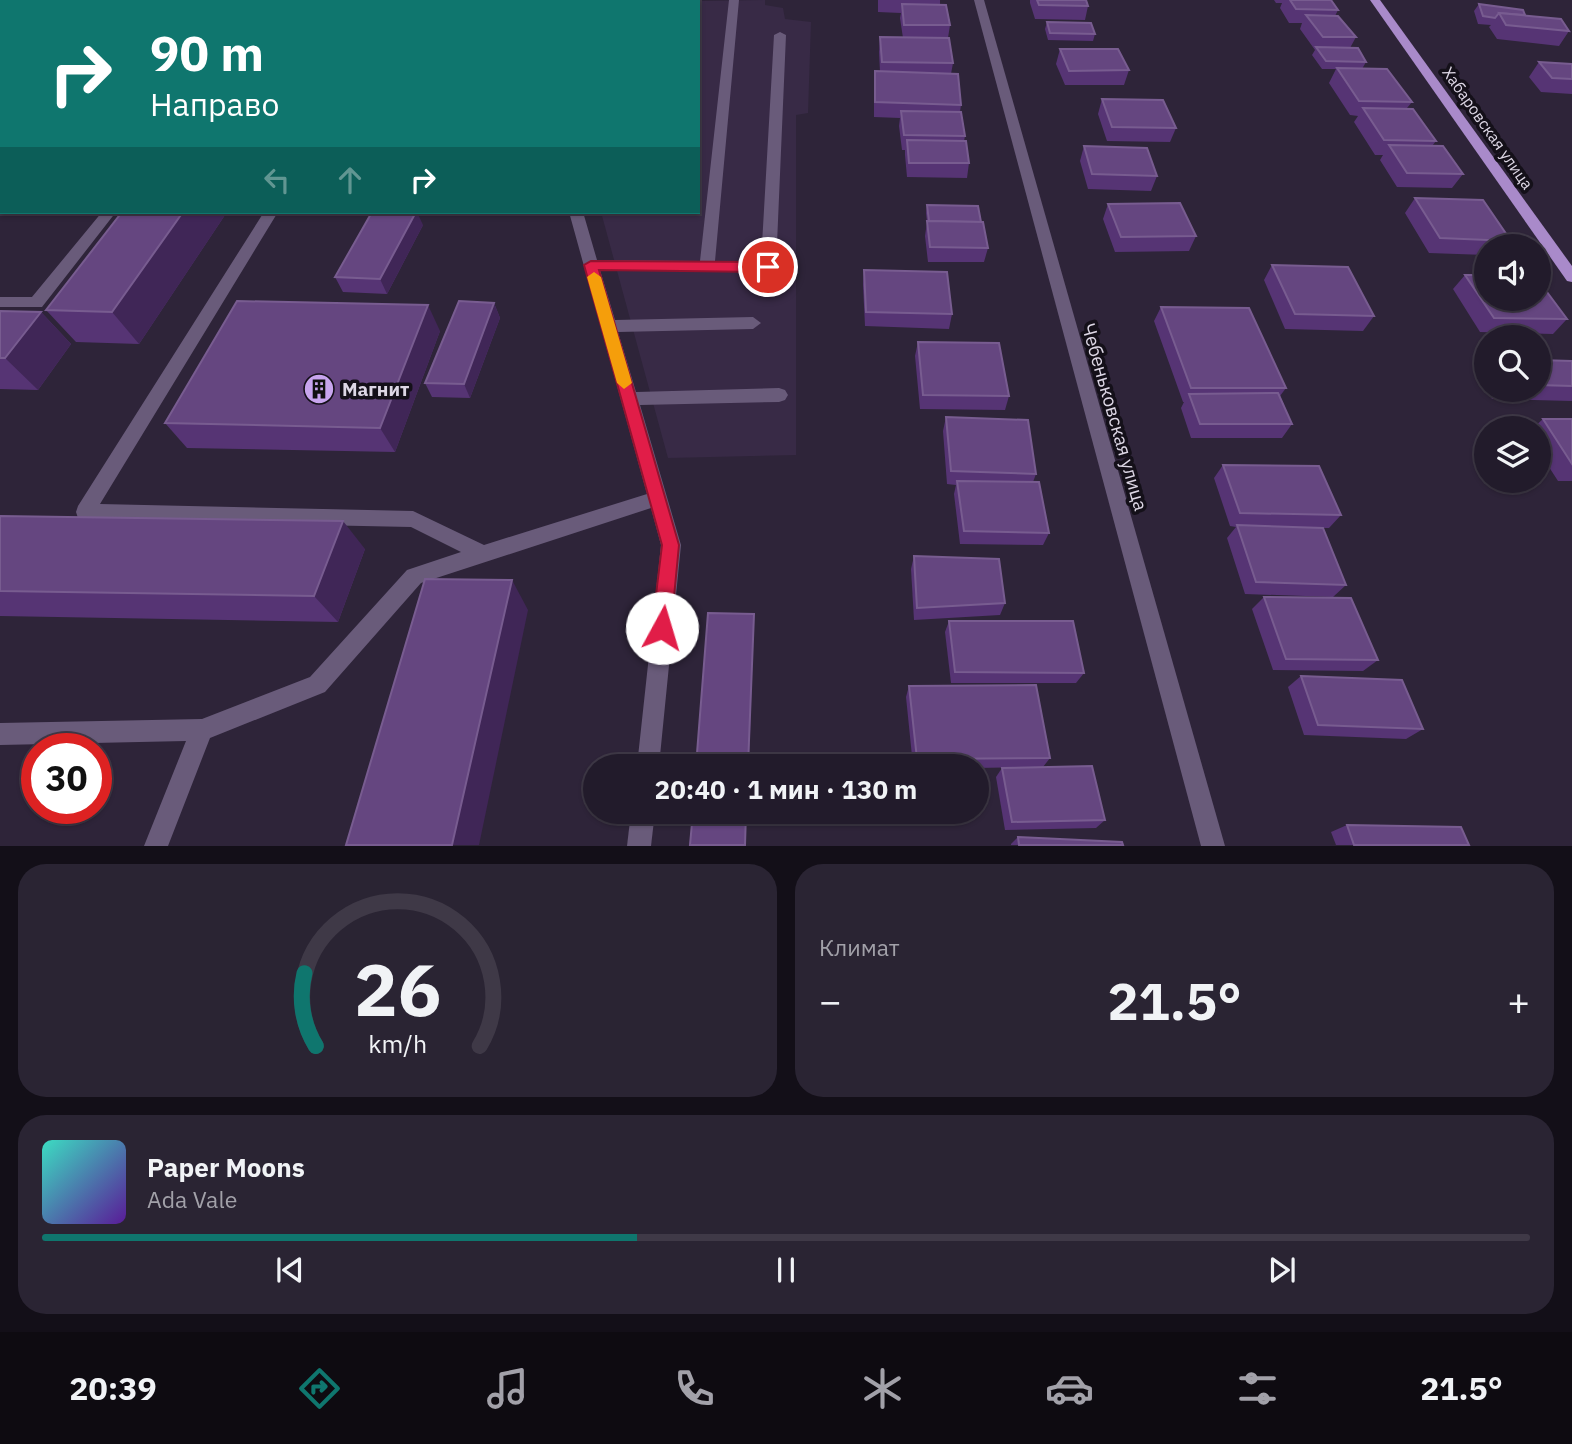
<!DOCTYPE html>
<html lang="ru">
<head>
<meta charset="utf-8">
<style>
  body { margin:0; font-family:"IBM Plex Sans",sans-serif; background:#2a2433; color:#f1f3f6; height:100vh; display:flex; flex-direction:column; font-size:26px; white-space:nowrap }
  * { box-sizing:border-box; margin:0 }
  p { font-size:23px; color:#a2a1a9 }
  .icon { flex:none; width:38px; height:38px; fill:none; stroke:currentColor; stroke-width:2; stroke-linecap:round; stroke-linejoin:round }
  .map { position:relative; height:846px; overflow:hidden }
  .details { display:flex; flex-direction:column; gap:18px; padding:18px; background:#130f18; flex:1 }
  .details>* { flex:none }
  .banner { position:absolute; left:0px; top:0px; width:700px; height:214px; box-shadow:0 2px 5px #0004,0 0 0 2px #3f3947; background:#0f766e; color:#fff; overflow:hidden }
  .buttons { position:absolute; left:1474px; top:234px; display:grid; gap:14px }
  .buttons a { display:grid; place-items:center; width:77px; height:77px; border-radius:50%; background:#221b2b; box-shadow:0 2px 5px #0004,0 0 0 2px #3f3947; font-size:35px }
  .speed { position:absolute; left:21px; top:733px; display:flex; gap:14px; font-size:35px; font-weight:700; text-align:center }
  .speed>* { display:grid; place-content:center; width:91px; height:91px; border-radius:50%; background:#221b2b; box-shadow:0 2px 5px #0004,0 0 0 2px #3f3947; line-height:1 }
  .speed .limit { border:10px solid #d22; background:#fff; color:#111 }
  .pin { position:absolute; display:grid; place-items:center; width:60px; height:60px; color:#fff; margin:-30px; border:4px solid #fff; border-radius:50%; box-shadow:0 2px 7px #0007 }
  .me { position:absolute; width:77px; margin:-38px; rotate:6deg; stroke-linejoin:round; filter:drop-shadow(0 0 5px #0008) }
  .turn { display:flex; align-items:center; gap:24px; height:147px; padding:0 35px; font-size:32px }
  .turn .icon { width:91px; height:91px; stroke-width:2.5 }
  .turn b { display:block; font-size:49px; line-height:60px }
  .lanes { display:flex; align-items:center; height:66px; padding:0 35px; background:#0003; justify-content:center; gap:35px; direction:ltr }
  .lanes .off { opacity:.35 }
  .big { font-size:52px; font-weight:800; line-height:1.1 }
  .details .card { flex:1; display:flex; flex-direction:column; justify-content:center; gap:10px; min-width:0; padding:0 24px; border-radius:28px; background:#2a2433 }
  .details .dial { align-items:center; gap:0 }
  .dial svg { height:182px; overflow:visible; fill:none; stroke:#3f3947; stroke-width:7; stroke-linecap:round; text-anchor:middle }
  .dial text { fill:#f1f3f6; stroke:none }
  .song { display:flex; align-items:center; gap:21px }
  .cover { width:84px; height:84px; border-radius:10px; background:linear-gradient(135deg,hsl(170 70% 55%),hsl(270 70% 35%)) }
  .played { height:7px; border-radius:4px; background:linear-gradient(90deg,#0f766e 40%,#3f3947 40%) }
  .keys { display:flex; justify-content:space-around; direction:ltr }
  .heat { display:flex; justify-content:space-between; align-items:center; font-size:38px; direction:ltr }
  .details .tiles { flex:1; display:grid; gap:18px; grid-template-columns:1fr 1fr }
  .card:last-child { grid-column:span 2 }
  .trip { position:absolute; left:583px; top:754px; width:406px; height:70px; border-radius:35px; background:#221b2b; box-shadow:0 2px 5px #0004,0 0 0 2px #3f3947; font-weight:800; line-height:70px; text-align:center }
  .dock { display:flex; height:112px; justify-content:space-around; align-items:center; background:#0e0b11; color:#a2a1a9 }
  .dock .icon { width:49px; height:49px }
  .dock .on { color:#0f766e }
  .dock b { font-size:32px; color:#f1f3f6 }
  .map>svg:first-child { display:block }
  .built { fill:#382a46 }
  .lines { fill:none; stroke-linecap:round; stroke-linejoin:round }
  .minor { fill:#695b7a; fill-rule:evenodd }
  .major { fill:#a98aca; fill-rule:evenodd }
  .wall { fill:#563474 }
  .shaded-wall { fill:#402657 }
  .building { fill:#654680; stroke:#785c90; stroke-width:2 }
  .route { fill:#e11d48; stroke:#92132f; stroke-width:2 }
  .slow { fill:#f59e0b }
  .labels { text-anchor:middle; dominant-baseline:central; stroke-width:7; stroke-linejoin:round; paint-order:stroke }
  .far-street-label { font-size:16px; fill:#ddd7e5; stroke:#141019 }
  .poi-label { font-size:19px; font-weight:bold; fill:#ddd7e5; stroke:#141019; text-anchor:start }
  .street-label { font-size:19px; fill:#ddd7e5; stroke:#141019 }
</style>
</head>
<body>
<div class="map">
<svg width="1572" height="846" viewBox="0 0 1572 846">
  <rect width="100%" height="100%" fill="#2e2439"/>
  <!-- built -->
  <polygon class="built" points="765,0 765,5 783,8 785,19 811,22 808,113 796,115 796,455 668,458 601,212 698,212 698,2 639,2"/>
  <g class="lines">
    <!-- minor -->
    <g class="minor">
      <polygon points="196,0 206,0 195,2"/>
      <rect x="501" y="0" width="10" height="2"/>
      <polygon points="729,0 739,0 715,261 761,262 774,35 780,32 786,35 776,267 768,272 600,270 615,320 753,317 761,323 753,329 618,332 636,392 779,388 785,390 788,395 785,400 779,402 640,405 681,545 659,766 637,766 661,545 651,508 421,583 325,692 210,738 168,846 144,846 186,741 0,745 0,723 202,719 310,677 407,570 461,552 411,527 85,520 78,518 76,512 78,506 264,212 278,212 100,504 413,511 484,545 647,494 569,212 583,212 597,260 700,261"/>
      <polygon points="974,0 984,0 1225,846 1201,846"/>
      <polygon points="0,204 2,212 6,212 0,214"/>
      <polygon points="102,212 116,212 42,307 0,307 0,297 32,297"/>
      <polygon points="631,812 655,812 651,846 627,846"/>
    </g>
    <!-- major -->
    <polygon class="major" points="1370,0 1380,0 1572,266 1572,282 1567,281"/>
  </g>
  <!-- wall -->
  <g class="wall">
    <polygon points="878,0 940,0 940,5 950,25 948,38 953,63 951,74 961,105 960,112 965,136 964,141 969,163 967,178 907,177 905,155 905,150 902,150 899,126 900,118 874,117 874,86 875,71 880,72 879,52 880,37 903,38 900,18 901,13 878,12"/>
    <polygon points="1030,0 1086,0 1088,6 1085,20 1035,19 1030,3"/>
    <polygon points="1274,0 1331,0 1338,10 1335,16 1356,37 1350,48 1366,62 1362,69 1412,102 1407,108 1436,141 1432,146 1463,174 1452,188 1397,187 1380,160 1383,155 1375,155 1354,122 1358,116 1350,115 1329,83 1336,69 1322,69 1312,55 1315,50 1300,29 1302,23 1289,23 1280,8 1282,3 1276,3"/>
    <polygon points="1479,4 1525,15 1569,31 1559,46 1497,39 1489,27 1491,25 1478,24 1474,11"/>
    <polygon points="1047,22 1095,34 1093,41 1048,40 1045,29"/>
    <polygon points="1060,49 1129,70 1124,85 1065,85 1056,64"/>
    <polygon points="1539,62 1572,64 1572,94 1541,92 1529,77"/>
    <polygon points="1102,99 1176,128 1170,142 1107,141 1098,114"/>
    <polygon points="1084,146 1157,176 1151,191 1088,189 1080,161"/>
    <polygon points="1415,198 1511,241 1506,247 1486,247 1486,255 1429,253 1405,213"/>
    <polygon points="1108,204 1196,236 1189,251 1115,252 1103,219"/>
    <polygon points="927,205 981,222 988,248 984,262 928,262 925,236 927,222 926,213"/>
    <polygon points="122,212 227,212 139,344 76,342 46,310"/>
    <polygon points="423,225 387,294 343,292 335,277"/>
    <polygon points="1272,265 1374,316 1363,331 1285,329 1264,280"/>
    <polygon points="864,270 952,314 949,329 865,326 863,285"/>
    <polygon points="1465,275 1567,319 1553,334 1480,332 1453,289"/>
    <polygon points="494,303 500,318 470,398 432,397 425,383"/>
    <polygon points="1161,307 1286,388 1280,396 1292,424 1282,438 1191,438 1181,408 1184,402 1183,402 1154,321"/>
    <polygon points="0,311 41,312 71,344 38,390 0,389"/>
    <polygon points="440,331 395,452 187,448 165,423"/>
    <polygon points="918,342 1009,396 1005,410 920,409 915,356"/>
    <polygon points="1538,360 1572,361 1572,401 1492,399 1486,390 1538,390"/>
    <polygon points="1486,364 1486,389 1476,373"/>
    <polygon points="946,417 1036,474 1033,482 1049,533 1043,545 960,544 954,494 956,485 947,484 943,431"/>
    <polygon points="1543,419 1572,419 1572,481 1558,481 1538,450 1538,429 1532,429"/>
    <polygon points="1223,465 1341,515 1329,528 1323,528 1346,585 1333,597 1245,594 1227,538 1236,527 1230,526 1214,478"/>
    <polygon points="0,516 365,549 338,622 0,616"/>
    <polygon points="914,556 1005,603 1000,615 914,620 911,569"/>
    <polygon points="1264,597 1378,660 1363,671 1273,670 1252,609"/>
    <polygon points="949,621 1084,673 1076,683 951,683 945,632"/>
    <polygon points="1301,676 1423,729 1406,739 1304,735 1288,687"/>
    <polygon points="909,686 1050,758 1043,767 976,768 976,766 913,766 906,697"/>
    <polygon points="1002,768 1105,820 1096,828 1005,830 996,777"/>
    <polygon points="1347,825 1469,845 1336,845 1331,832"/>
    <polygon points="1018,837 1123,845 1011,845 1011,844"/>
  </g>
  <!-- shaded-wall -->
  <g class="shaded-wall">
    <polygon points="109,0 117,0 118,2 107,2"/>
    <polygon points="373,0 408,0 407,2 372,2"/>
    <polygon points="2,101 2,159 0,161 0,103"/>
    <polygon points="183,212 227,212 139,344 112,312"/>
    <polygon points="416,212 417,212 423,225 387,294 380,279"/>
    <polygon points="494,303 500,318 470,398 464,384"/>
    <polygon points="428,305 440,331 395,452 380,428"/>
    <polygon points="41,312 71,344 38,390 5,358"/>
    <polygon points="343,521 365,549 338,622 314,596"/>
    <polygon points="512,580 528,610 479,845 452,845"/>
    <polygon points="754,614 749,766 748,766"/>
  </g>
  <!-- building -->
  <g class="building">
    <polygon points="64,0 109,0 107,2 62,2"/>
    <polygon points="324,0 373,0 372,2 323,2"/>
    <polygon points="1037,0 1086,0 1088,6 1039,5"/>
    <polygon points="1290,0 1331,0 1338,10 1296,9"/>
    <polygon points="902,4 946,5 950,25 904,25"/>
    <polygon points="1479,4 1523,10 1525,15 1499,13 1495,18 1483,16"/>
    <polygon points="1499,13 1561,19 1569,31 1506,25"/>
    <polygon points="1306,15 1338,16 1356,37 1323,37"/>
    <polygon points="1047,22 1091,23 1095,34 1050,33"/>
    <polygon points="880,37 949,38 953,63 882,62"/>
    <polygon points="1316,47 1358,48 1366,62 1326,61"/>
    <polygon points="1060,49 1118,49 1129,70 1069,71"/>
    <polygon points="2,55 2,101 0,103 0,57"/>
    <polygon points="1539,62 1572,64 1572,79 1552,78"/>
    <polygon points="1337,68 1387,69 1412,102 1359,101"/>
    <polygon points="875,71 958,74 961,105 875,102"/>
    <polygon points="1102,99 1163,100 1176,128 1112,127"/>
    <polygon points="1363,108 1413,109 1436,141 1384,140"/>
    <polygon points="901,111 961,112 965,136 904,135"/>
    <polygon points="907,140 966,141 969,163 909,163"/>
    <polygon points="1389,145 1443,146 1463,174 1407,173"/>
    <polygon points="1084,146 1147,148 1157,176 1092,174"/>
    <polygon points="1415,198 1483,200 1511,241 1440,238"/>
    <polygon points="1180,203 1196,236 1121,237 1108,204"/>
    <polygon points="927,205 978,206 981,222 929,221"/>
    <polygon points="122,212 183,212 112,312 46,310"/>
    <polygon points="372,212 416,212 380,279 335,277"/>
    <polygon points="927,221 983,222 988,248 930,247"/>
    <polygon points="1272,265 1348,267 1374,316 1295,314"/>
    <polygon points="864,270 947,272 952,314 866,312"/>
    <polygon points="1465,275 1486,275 1486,299 1538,299 1538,280 1567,319 1494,318"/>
    <polygon points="237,301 428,305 380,428 165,423"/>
    <polygon points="459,301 494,303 464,384 425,383"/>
    <polygon points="1161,307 1249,308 1286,388 1191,388"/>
    <polygon points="0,311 41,312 5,358 0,358"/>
    <polygon points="918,342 999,343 1009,396 923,395"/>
    <polygon points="1538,360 1572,361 1572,386 1538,385"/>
    <polygon points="1278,393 1292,424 1200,424 1189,394"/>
    <polygon points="946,417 1028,420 1036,474 951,471"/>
    <polygon points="1543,419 1572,419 1572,464"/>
    <polygon points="1223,465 1319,466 1341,515 1240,513"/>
    <polygon points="957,481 1039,482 1049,533 964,531"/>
    <polygon points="0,516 343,521 314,596 0,591"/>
    <polygon points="1237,525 1323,528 1346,585 1256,582"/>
    <polygon points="914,556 999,559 1005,603 917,608"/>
    <polygon points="425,579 512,580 452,845 346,845"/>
    <polygon points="1264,597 1351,598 1378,660 1286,659"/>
    <polygon points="708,613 754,614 748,766 696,766"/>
    <polygon points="949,621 1073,621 1084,673 955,672"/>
    <polygon points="1301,676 1402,680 1423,729 1318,725"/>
    <polygon points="1036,685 1050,758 917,759 909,686"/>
    <polygon points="1092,766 1105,820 1012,822 1002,768"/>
    <polygon points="693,812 746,812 745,845 690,845"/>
    <polygon points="1347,825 1461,827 1469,845 1354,845"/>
    <polygon points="1018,837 1122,842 1123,845 1019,845"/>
  </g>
  <!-- route -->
  <polygon class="route" points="591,261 768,262 775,267 768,272 599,270 679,545 671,628 669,634 662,637 655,634 652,628 662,545 584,265"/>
  <!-- slow -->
  <polygon class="slow" points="594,272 601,277 632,383 624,389 617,383 587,277"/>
  <!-- icons -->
  <defs>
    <g id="building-disc" transform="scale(1.575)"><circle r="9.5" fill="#c8a5ee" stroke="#141019"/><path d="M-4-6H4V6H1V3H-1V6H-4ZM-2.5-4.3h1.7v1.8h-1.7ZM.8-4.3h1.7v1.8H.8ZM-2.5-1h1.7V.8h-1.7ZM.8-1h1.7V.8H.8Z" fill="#111"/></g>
  </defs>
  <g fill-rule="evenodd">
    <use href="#building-disc" x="319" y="389"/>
  </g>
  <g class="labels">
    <!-- far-street labels -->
    <g class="far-street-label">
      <text transform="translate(1488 128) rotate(55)">Хабаровская улица</text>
    </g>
    <!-- poi labels -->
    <g class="poi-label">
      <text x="342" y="389">Магнит</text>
    </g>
    <!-- street labels -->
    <g class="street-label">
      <text transform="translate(1115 417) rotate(74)">Чебеньковская улица</text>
    </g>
  </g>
</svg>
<div class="buttons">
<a><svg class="icon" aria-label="sound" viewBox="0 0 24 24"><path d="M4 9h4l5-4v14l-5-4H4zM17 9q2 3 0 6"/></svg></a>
<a><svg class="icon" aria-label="search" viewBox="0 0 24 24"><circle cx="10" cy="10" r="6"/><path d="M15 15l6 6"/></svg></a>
<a><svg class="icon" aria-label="layers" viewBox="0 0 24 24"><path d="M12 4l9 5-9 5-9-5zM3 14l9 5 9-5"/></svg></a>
</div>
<div class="speed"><div class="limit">30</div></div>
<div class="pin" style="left:768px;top:267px;background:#d93025"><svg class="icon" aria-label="arrive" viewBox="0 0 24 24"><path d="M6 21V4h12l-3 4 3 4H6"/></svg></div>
<svg class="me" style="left:662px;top:628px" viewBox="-20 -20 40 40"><circle r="19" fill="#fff"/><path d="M0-13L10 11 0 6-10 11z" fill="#e11d48"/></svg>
<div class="trip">20:40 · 1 мин · 130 m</div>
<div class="banner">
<div class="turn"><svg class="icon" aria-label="right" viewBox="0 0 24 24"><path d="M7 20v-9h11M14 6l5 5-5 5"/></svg><div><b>90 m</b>Направо</div></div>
<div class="lanes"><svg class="icon off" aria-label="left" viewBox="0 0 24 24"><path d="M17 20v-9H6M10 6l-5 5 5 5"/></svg><svg class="icon off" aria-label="ahead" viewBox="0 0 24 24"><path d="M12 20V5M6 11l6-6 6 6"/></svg><svg class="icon" aria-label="right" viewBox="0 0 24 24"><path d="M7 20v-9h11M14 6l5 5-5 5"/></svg></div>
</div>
</div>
<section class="details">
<div class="tiles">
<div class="card dial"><svg viewBox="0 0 100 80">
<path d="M14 69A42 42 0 1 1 86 69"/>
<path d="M14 69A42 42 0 0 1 9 37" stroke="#0f766e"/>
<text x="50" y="56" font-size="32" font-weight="700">26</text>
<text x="50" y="72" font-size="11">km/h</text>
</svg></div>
<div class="card"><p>Климат</p>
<div class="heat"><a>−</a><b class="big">21.5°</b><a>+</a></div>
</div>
<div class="card">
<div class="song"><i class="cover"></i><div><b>Paper Moons</b><p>Ada Vale</p></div></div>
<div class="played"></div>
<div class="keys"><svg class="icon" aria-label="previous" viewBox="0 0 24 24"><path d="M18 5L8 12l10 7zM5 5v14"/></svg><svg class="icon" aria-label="pause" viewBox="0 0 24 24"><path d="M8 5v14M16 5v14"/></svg><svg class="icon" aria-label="next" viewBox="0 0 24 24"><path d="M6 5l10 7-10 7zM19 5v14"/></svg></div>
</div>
</div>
</section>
<nav class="dock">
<b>20:39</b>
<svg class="icon on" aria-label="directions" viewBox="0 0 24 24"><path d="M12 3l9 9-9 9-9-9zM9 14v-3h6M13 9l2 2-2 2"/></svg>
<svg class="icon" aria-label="music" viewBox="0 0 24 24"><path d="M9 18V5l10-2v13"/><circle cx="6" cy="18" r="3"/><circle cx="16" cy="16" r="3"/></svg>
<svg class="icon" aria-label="phone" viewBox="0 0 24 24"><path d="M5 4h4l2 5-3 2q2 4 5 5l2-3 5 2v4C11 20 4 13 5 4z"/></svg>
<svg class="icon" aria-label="climate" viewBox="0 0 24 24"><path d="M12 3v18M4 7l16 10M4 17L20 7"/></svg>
<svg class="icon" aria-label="car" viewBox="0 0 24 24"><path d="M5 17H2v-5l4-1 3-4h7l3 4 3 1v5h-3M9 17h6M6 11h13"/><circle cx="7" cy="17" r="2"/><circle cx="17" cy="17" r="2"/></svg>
<svg class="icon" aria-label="filters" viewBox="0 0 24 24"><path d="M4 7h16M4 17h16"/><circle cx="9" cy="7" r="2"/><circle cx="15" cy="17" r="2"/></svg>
<b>21.5°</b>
</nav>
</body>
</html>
